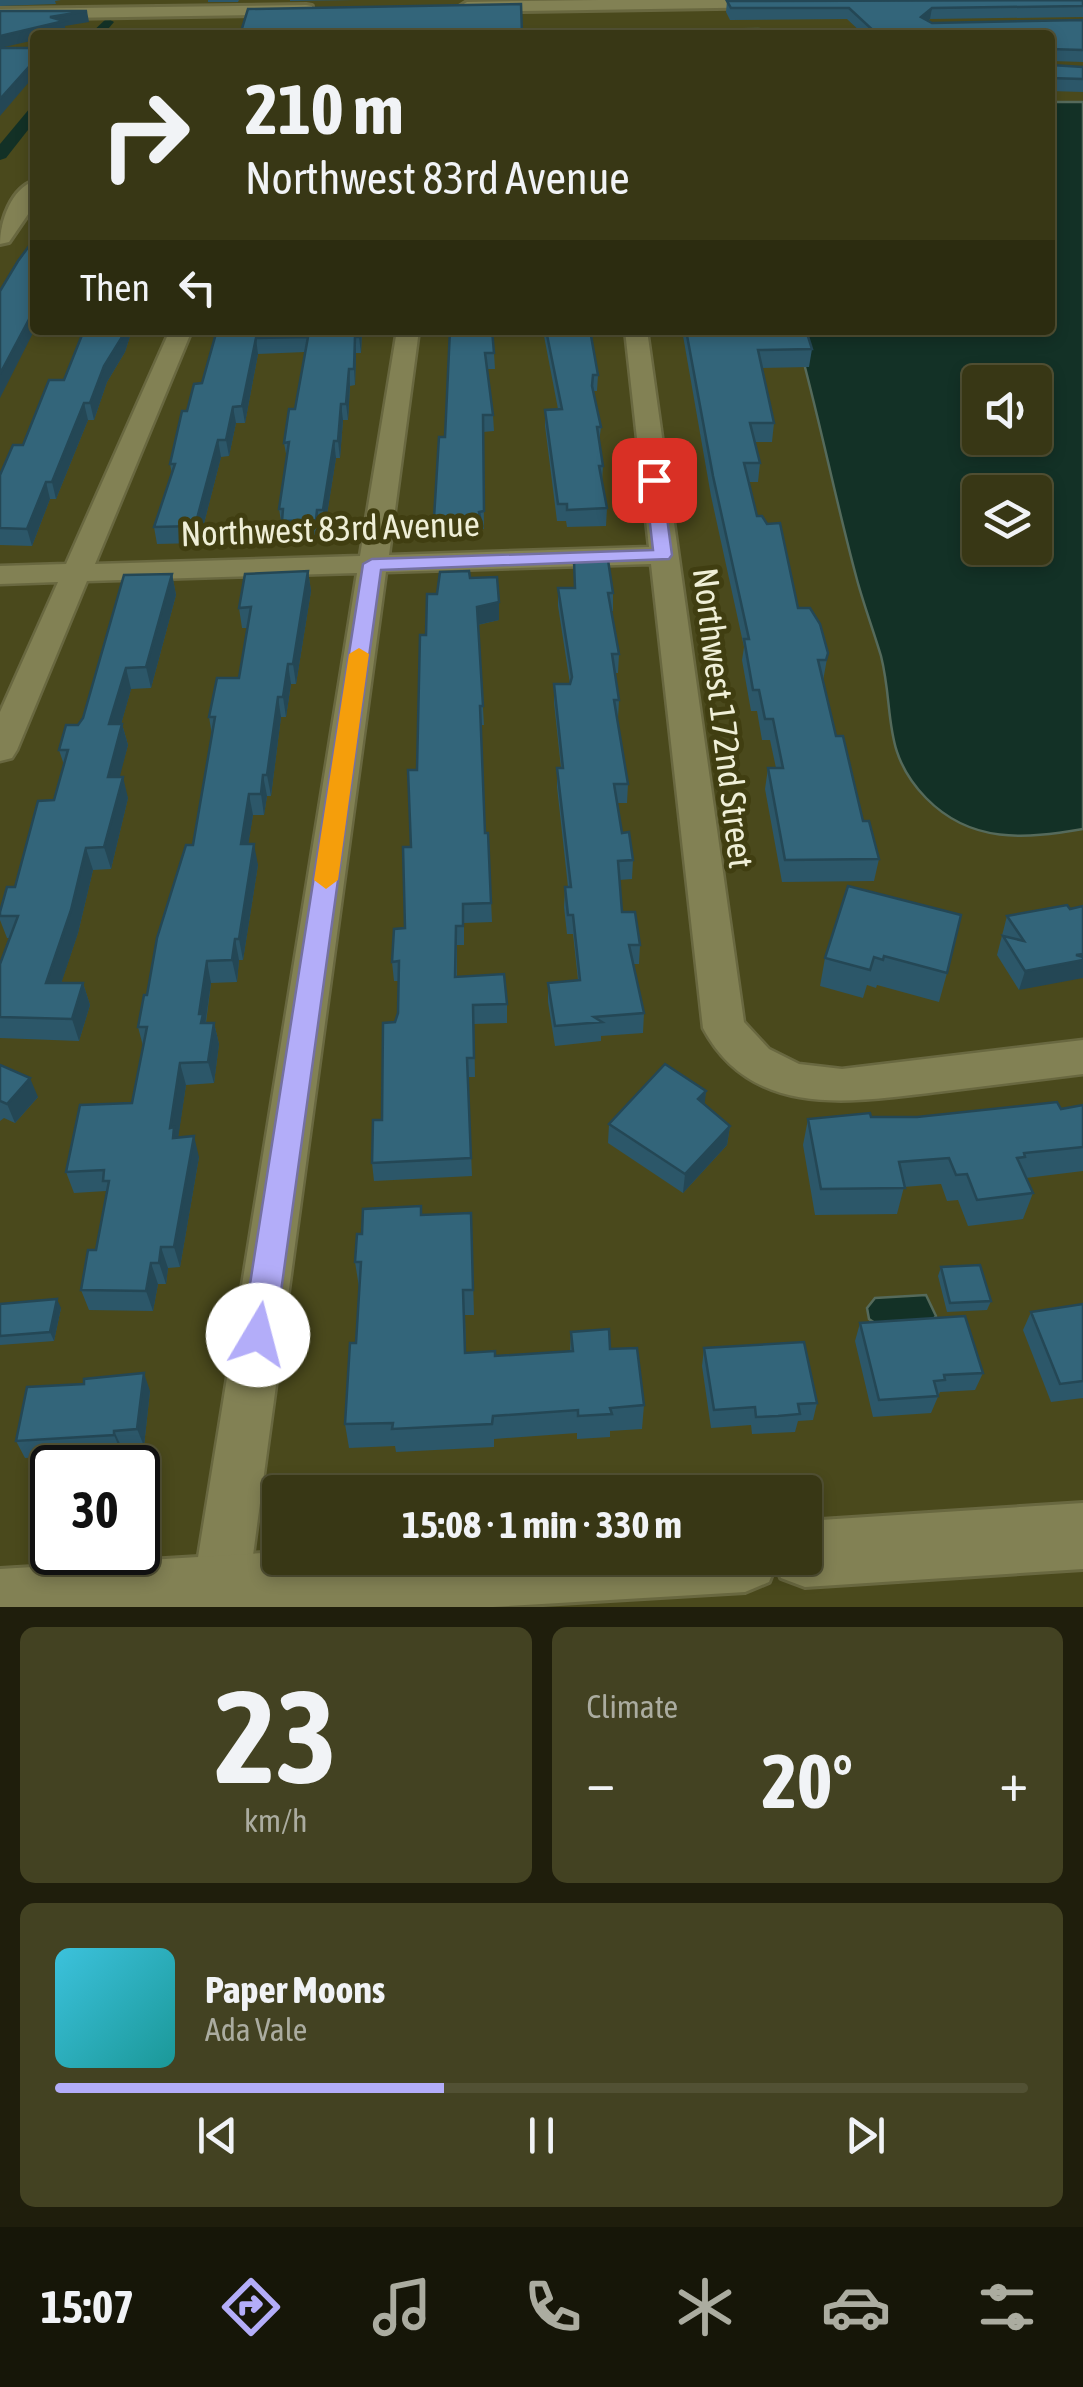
<!DOCTYPE html>
<html lang="en">
<head>
<meta charset="utf-8">
<style>
  body { margin:0; font-family:"Asap Condensed",sans-serif; background:#434222; color:#f1f3f6; height:100vh; display:flex; flex-direction:column; font-size:38px; white-space:nowrap }
  * { box-sizing:border-box; margin:0 }
  p { font-size:32px; color:#abaca0 }
  .icon { flex:none; width:55px; height:55px; fill:none; stroke:currentColor; stroke-width:2; stroke-linecap:round; stroke-linejoin:round }
  .map { position:relative; height:1607px; overflow:hidden }
  .details { display:flex; flex-direction:column; gap:20px; padding:20px; background:#1f1e0c; flex:1 }
  .details>* { flex:none }
  .hud { position:absolute; left:30px; top:30px; width:1025px; height:305px; border-radius:10px; box-shadow:0 5px 15px #0003,0 0 0 2px #525134; background:#383715; color:#f1f3f6; overflow:hidden }
  .buttons { position:absolute; left:962px; top:365px; display:grid; gap:20px }
  .buttons a { display:grid; place-items:center; width:90px; height:90px; border-radius:10px; background:#383715; box-shadow:0 5px 15px #0003,0 0 0 2px #525134; font-size:50px }
  .speed { position:absolute; left:30px; top:1445px; display:flex; gap:20px; font-size:50px; font-weight:700; text-align:center }
  .speed>* { display:grid; place-content:center; width:130px; height:130px; border-radius:50%; background:#383715; box-shadow:0 5px 15px #0003,0 0 0 2px #525134; line-height:1 }
  .speed .limit { border:5px solid #111; border-radius:15px; background:#fff; color:#111 }
  .pin { position:absolute; display:grid; place-items:center; width:85px; height:85px; color:#fff; margin:-42px; border-radius:20px; box-shadow:0 5px 15px #0006 }
  .me { position:absolute; width:110px; margin:-55px; rotate:8deg; stroke-linejoin:round; filter:drop-shadow(0 0 8px #0008) }
  .turn { display:flex; align-items:center; gap:35px; height:210px; padding:0 50px; font-size:45px }
  .turn .icon { width:130px; height:130px; stroke-width:2.5 }
  .turn b { display:block; font-size:70px; line-height:85px }
  .then { display:flex; align-items:center; height:95px; padding:0 50px; background:#0003; gap:20px; font-size:38px }
  .big { font-size:75px; font-weight:700; line-height:1.1 }
  .details .card { flex:1; display:flex; flex-direction:column; justify-content:center; gap:15px; min-width:0; padding:0 35px; border-radius:15px; background:#434222 }
  .details .dial { align-items:center; gap:0 }
  .dial b { font-size:130px; line-height:1 }
  .song { display:flex; align-items:center; gap:30px }
  .cover { width:120px; height:120px; border-radius:15px; background:linear-gradient(135deg,hsl(190 70% 55%),hsl(180 70% 35%)) }
  .played { height:10px; border-radius:5px; background:linear-gradient(90deg,#b3adf9 40%,#525134 40%) }
  .keys { display:flex; justify-content:space-around; direction:ltr }
  .heat { display:flex; justify-content:space-between; align-items:center; font-size:55px; direction:ltr }
  .details .tiles { flex:1; display:grid; gap:20px; grid-template-columns:1fr 1fr }
  .card:last-child { grid-column:span 2 }
  .trip { position:absolute; left:262px; top:1475px; width:560px; height:100px; border-radius:10px; background:#383715; box-shadow:0 5px 15px #0003,0 0 0 2px #525134; font-weight:700; line-height:100px; text-align:center }
  .tabs { display:flex; height:160px; justify-content:space-around; align-items:center; background:#161608; color:#abaca0 }
  .tabs .icon { width:70px; height:70px }
  .tabs .current { color:#b3adf9 }
  .tabs b { font-size:45px; color:#f1f3f6 }
  .map>svg:first-child { display:block }
  .water { fill:#133126; stroke:#556a5b; stroke-width:2.5; fill-rule:evenodd }
  .lines { fill:none; stroke-linecap:round; stroke-linejoin:round }
  .canal { fill:#133126; fill-rule:evenodd }
  .minor-casing { stroke:#696840; stroke-width:5 }
  .tertiary-casing { stroke:#696840; stroke-width:6 }
  .minor { fill:#828154; fill-rule:evenodd }
  .tertiary { fill:#828154; fill-rule:evenodd }
  .wall { fill:#2c5769 }
  .shaded-wall { fill:#244755 }
  .building { fill:#33657a; stroke:#244755; stroke-width:2.5 }
  .route { fill:#b3adf9; stroke:#7470a2; stroke-width:2.5 }
  .slow { fill:#f59e0b }
  .labels { text-anchor:middle; dominant-baseline:central; stroke-width:10; stroke-linejoin:round; paint-order:stroke }
  .street-label { font-size:35px; fill:#efefd7; stroke:#403e11 }
</style>
</head>
<body>
<div class="map">
<svg width="1083" height="1607" viewBox="0 0 1083 1607">
  <rect width="100%" height="100%" fill="#4a491c"/>
  <!-- water -->
  <g class="water">
    <polygon points="758,29 829,35 346,35"/>
    <path d="M 1050,102 L 1083,102 L 1083,829 C 1025,839 971,844 926,798 C 881,752 895,712 881,656 C 873,629 863,603 856,576 C 834,494 818,411 795,330 L 1050,330 ZM 980,382 L 1035,382 L 1035,438 L 980,438 ZM 980,492 L 1035,492 L 1035,548 L 980,548 Z"/>
    <polygon points="926,1295 936,1316 925,1329 881,1327 869,1319 867,1308 875,1298"/>
  </g>
  <g class="lines">
    <!-- canal -->
    <g class="canal">
      <polygon points="107,18 114,22 103,35 89,35"/>
      <polygon points="35,106 35,121 6,158 0,160 0,144 30,108"/>
    </g>
    <!-- minor casing -->
    <g class="minor-casing">
      <path id="minor" d="M 170,330 L 192,330 L 95,564 L 360,556 L 397,330 L 419,330 L 389,555 L 649,547 L 625,330 L 647,330 L 744,1022 L 769,1049 L 799,1064 L 842,1069 L 1083,1040 L 1083,1074 C 1034,1080 986,1086 937,1092 C 852,1102 752,1120 703,1028 L 651,564 L 386,572 L 246,1607 L 190,1607 L 357,573 L 87,581 L 17,750 L 12,758 L 0,761 L 0,712 L 58,582 L 0,584 L 0,566 L 66,564 Z"/>
    </g>
    <!-- tertiary casing -->
    <g class="tertiary-casing">
      <g id="tertiary">
        <polygon points="598,0 793,0 794,2 786,7 467,12 459,7 467,2"/>
        <polygon points="306,5 312,6 312,14 0,19 0,9"/>
        <path d="M 35,181 L 35,204 L 9,242 L 0,244 C 0,222 11,188 35,181 Z"/>
        <polygon points="1083,1503 1083,1569 805,1587 781,1578 776,1564 769,1582 745,1592 493,1607 0,1607 0,1569 280,1552 280,1558 805,1558 805,1521"/>
      </g>
    </g>
    <!-- minor -->
    <use href="#minor" class="minor"/>
    <!-- tertiary -->
    <use href="#tertiary" class="tertiary"/>
  </g>
  <!-- wall -->
  <g class="wall">
    <polygon points="0,0 61,0 55,1 56,4 0,6"/>
    <polygon points="208,0 239,0 238,2 208,2"/>
    <polygon points="290,0 357,0 290,1"/>
    <polygon points="1083,0 1083,17 930,19 928,21 932,23 1083,20 1083,62 1052,61 1052,65 1083,67 1083,92 1050,91 1050,35 864,35 847,19 730,20 726,12 727,1"/>
    <polygon points="84,330 132,330 125,352 107,382 94,420 88,420 56,499 50,499 32,546 0,545 0,475 23,445 64,380"/>
    <polygon points="217,330 362,330 361,353 356,353 355,385 350,386 348,420 343,420 340,458 336,458 325,527 320,528 318,538 284,539 279,509 287,459 284,443 295,409 305,352 258,354 245,423 236,423 229,456 221,457 199,543 157,544 154,527 172,474 170,464 187,411 202,383"/>
    <polygon points="450,330 593,330 592,342 598,375 597,391 593,391 601,427 599,443 603,466 602,483 607,508 606,526 567,527 566,521 557,521 545,426 545,410 558,409 544,336 493,337 495,369 487,369 493,415 494,431 483,432 484,529 480,529 480,534 435,535 434,518 445,437"/>
    <polygon points="682,330 806,330 812,349 809,367 762,368 774,423 772,442 755,442 760,463 758,482 749,482 757,516 798,608 828,653 823,681 836,736 863,821 879,859 874,881 782,882 765,789 768,768 776,768 770,740 762,740 757,711 751,711 742,660 744,647 711,496"/>
    <polygon points="308,571 311,591 296,684 291,684 286,717 281,717 271,796 267,796 264,815 253,815 248,844 258,865 243,960 239,960 237,982 211,983 206,1023 214,1023 219,1044 214,1083 186,1085 178,1137 199,1157 180,1267 168,1268 166,1284 158,1284 153,1311 89,1310 81,1290 96,1250 107,1193 106,1191 74,1193 66,1172 132,1103 143,1046 138,1027 193,845 212,735 209,717 239,678 248,628 242,628 239,608"/>
    <polygon points="172,574 176,595 151,688 131,689 121,724 122,724 128,745 119,777 128,798 111,869 93,870 78,933 61,983 83,983 90,1005 79,1041 0,1038 0,964 10,938 7,938 0,920 0,912 15,887 54,800 64,765 59,750 78,725"/>
    <polygon points="470,578 499,620 478,625 484,725 481,725 485,833 488,833 492,922 464,923 464,945 457,945 457,977 507,1004 507,1023 474,1024 475,1077 468,1077 472,1176 374,1181 372,1163 382,1120 395,1022 398,1013 399,981 394,981 392,962 405,928 426,635 437,594"/>
    <polygon points="558,588 613,593 613,611 611,611 619,654 618,673 615,673 619,700 618,719 617,719 628,784 627,803 617,803 622,833 633,860 632,879 619,880 622,912 640,945 639,964 633,964 644,1013 643,1033 601,1036 601,1041 555,1046 548,1002 548,983 578,980 573,934 567,934 564,907 565,887 568,887 557,787 557,768 561,768 554,703 554,684 570,684 558,606"/>
    <polygon points="848,886 947,973 939,1002 877,985 876,988 867,985 863,998 820,986 825,958"/>
    <polygon points="1067,905 1019,990 997,955 1007,916"/>
    <polygon points="0,1065 38,1097 15,1123 4,1118 0,1121"/>
    <polygon points="706,1091 704,1104 730,1126 727,1145 683,1193 608,1143 609,1124"/>
    <polygon points="1083,1105 1083,1171 1026,1178 1033,1193 1023,1219 968,1226 958,1200 947,1201 941,1184 904,1187 897,1214 815,1215 803,1145 808,1119 917,1117 1061,1109"/>
    <polygon points="421,1206 422,1215 471,1213 474,1315 465,1315 466,1352 495,1356 570,1351 571,1332 610,1349 644,1405 642,1429 610,1431 610,1437 577,1439 577,1433 494,1439 494,1447 396,1452 395,1446 349,1448 345,1424 356,1343 359,1287 355,1262 362,1234"/>
    <polygon points="941,1267 991,1301 987,1310 947,1312 938,1276"/>
    <polygon points="0,1304 61,1308 54,1341 0,1345"/>
    <polygon points="1083,1304 1083,1398 1051,1402 1023,1330 1031,1312"/>
    <polygon points="860,1323 983,1373 975,1390 940,1392 931,1413 873,1417 855,1341"/>
    <polygon points="704,1348 817,1403 813,1420 798,1421 795,1432 752,1434 751,1425 711,1428 702,1366"/>
    <polygon points="84,1384 150,1391 144,1446 122,1448 121,1452 25,1458 16,1441"/>
  </g>
  <!-- shaded-wall -->
  <g class="shaded-wall">
    <polygon points="932,8 930,19 919,28 921,17"/>
    <polygon points="87,11 89,22 65,26 66,32 55,35 35,35 35,40 0,48 0,36 50,17"/>
    <polygon points="35,60 35,75 0,116 0,99"/>
    <polygon points="34,308 35,329 0,398 0,374"/>
    <polygon points="124,330 132,330 125,352 107,382 94,420 90,403 104,366"/>
    <polygon points="360,330 362,330 361,353 359,337"/>
    <polygon points="355,337 356,353 355,385 354,369"/>
    <polygon points="256,338 258,354 245,423 242,406"/>
    <polygon points="349,369 350,386 348,420 346,404"/>
    <polygon points="84,403 88,420 56,499 52,482"/>
    <polygon points="341,404 343,420 340,458 338,441"/>
    <polygon points="233,407 236,423 229,456 226,440"/>
    <polygon points="218,440 221,457 199,543 195,526"/>
    <polygon points="334,441 336,458 325,527 323,510"/>
    <polygon points="46,482 50,499 32,546 27,529"/>
    <polygon points="317,510 320,528 318,538 316,520"/>
    <polygon points="308,571 311,591 296,684 293,664"/>
    <polygon points="172,574 176,595 151,688 146,667"/>
    <polygon points="499,602 499,620 477,625 477,607"/>
    <polygon points="288,664 291,684 286,717 283,697"/>
    <polygon points="126,668 131,689 115,746 109,724"/>
    <polygon points="278,697 281,717 271,796 267,775"/>
    <polygon points="122,724 128,745 114,799 108,777"/>
    <polygon points="263,775 267,796 264,815 261,794"/>
    <polygon points="123,777 128,798 111,869 104,847"/>
    <polygon points="249,794 253,815 245,865 241,844"/>
    <polygon points="254,844 258,865 243,960 239,939"/>
    <polygon points="86,848 93,870 78,933 54,1005 46,983"/>
    <polygon points="235,939 239,960 237,982 232,960"/>
    <polygon points="1083,954 1083,978 1019,990 1025,971"/>
    <polygon points="207,961 211,983 205,1026 208,1036 199,1014"/>
    <polygon points="83,983 90,1005 79,1041 72,1019"/>
    <polygon points="214,1023 219,1044 214,1083 208,1062"/>
    <polygon points="180,1063 186,1085 178,1139 179,1159 170,1128"/>
    <polygon points="30,1078 38,1097 15,1123 7,1104"/>
    <polygon points="706,1091 704,1110 698,1099"/>
    <polygon points="730,1126 727,1145 683,1193 685,1174"/>
    <polygon points="194,1136 199,1157 180,1267 174,1247"/>
    <polygon points="161,1247 168,1268 166,1284 159,1263"/>
    <polygon points="151,1263 158,1284 153,1311 146,1291"/>
    <polygon points="57,1299 61,1308 54,1341 50,1332"/>
    <polygon points="144,1373 150,1391 144,1446 137,1429"/>
    <polygon points="114,1431 122,1448 121,1452 114,1435"/>
  </g>
  <!-- building -->
  <g class="building">
    <polygon points="1083,0 1083,6 932,8 921,17 932,23 1083,20 1083,50 1050,49 1052,65 1083,67 1083,79 1050,78 1050,35 878,35 849,8 731,8 727,1"/>
    <polygon points="521,4 522,35 240,35 248,9"/>
    <polygon points="0,11 87,11 50,17 64,21 0,36"/>
    <polygon points="0,48 35,48 35,60 0,99"/>
    <polygon points="35,238 35,308 0,374 0,291 18,261"/>
    <polygon points="84,330 124,330 122,337 104,366 90,403 84,403 52,482 46,482 27,529 0,528 0,475 13,445 23,445 49,380 64,380"/>
    <polygon points="217,330 360,330 359,337 355,337 354,369 349,369 346,404 341,404 338,441 334,441 323,510 317,510 316,520 282,521 283,509 279,509 289,442 284,443 289,409 295,409 308,337 256,338 242,406 233,407 226,440 218,440 195,526 154,527 175,464 170,464 182,411 187,411 194,384 202,383"/>
    <polygon points="450,330 492,330 494,353 485,353 493,415 483,415 484,511 479,512 480,517 434,518 439,437 445,437"/>
    <polygon points="546,330 590,330 598,375 593,375 592,386 601,427 597,427 603,466 599,466 607,508 567,510 567,504 558,504 545,410 562,409"/>
    <polygon points="686,330 806,330 812,349 758,350 774,423 750,423 760,463 744,463 757,516 762,516 767,524 780,523 798,608 810,608 820,624 828,653 826,660 818,660 836,736 843,736 863,821 869,821 879,859 785,860 768,768 783,768 773,719 765,719 759,690 753,690 744,639 749,639 713,476"/>
    <polygon points="608,560 613,593 608,593 619,654 612,654 619,700 614,700 628,784 614,784 622,833 629,832 633,860 618,861 622,912 635,912 640,945 629,945 644,1013 594,1017 602,1022 555,1026 548,983 580,980 573,915 568,915 565,887 571,887 557,768 563,768 554,684 570,684 572,677 558,588 575,588 574,561"/>
    <polygon points="308,571 293,664 288,664 283,697 278,697 267,775 263,775 261,794 249,794 241,844 254,844 239,939 235,939 232,960 207,961 199,1014 203,1014 201,1023 214,1023 208,1062 180,1063 170,1128 174,1127 173,1138 194,1136 174,1247 161,1247 159,1263 151,1263 146,1291 81,1290 88,1250 96,1250 109,1181 103,1181 104,1170 66,1172 80,1105 132,1103 147,1027 138,1027 144,995 147,995 157,938 186,845 193,845 215,717 209,717 217,678 239,678 251,607 239,608 245,574"/>
    <polygon points="469,571 470,578 497,577 499,602 477,607 483,706 480,706 485,833 488,833 491,903 463,904 463,926 456,926 455,977 504,974 507,1004 473,1005 474,1058 467,1058 471,1158 372,1163 373,1120 382,1120 383,1023 395,1022 398,1013 399,961 392,962 394,929 405,928 403,847 411,847 408,770 417,770 420,635 426,635 427,594 437,594 440,572"/>
    <polygon points="172,574 146,667 126,668 109,724 122,724 108,777 123,777 104,847 86,848 71,910 46,983 83,983 72,1019 0,1017 0,964 18,916 0,916 0,912 7,887 15,887 38,801 54,800 68,750 59,750 66,725 78,725 83,718 124,575"/>
    <polygon points="848,886 961,915 947,973 884,956 883,960 874,957 870,970 825,958"/>
    <polygon points="1067,905 1070,909 1083,906 1083,954 1076,955 1083,957 1083,960 1025,971 1003,936 1024,941 1007,916"/>
    <polygon points="665,1064 706,1091 698,1099 730,1126 685,1174 609,1124"/>
    <polygon points="0,1065 30,1078 7,1104 0,1101"/>
    <polygon points="1057,1102 1061,1109 1083,1105 1083,1147 1024,1153 1025,1157 1017,1158 1033,1193 977,1200 967,1174 956,1175 949,1158 899,1162 905,1188 821,1189 808,1119 870,1113 871,1117 917,1117"/>
    <polygon points="421,1206 421,1215 471,1213 473,1290 463,1290 465,1353 495,1351 495,1356 573,1351 571,1332 609,1329 610,1349 637,1348 644,1405 610,1408 612,1414 578,1416 578,1410 493,1416 492,1424 392,1429 393,1423 345,1424 350,1343 356,1343 361,1262 355,1262 357,1234 362,1234 363,1209"/>
    <polygon points="980,1265 991,1301 950,1303 941,1267"/>
    <polygon points="57,1299 50,1332 0,1336 0,1304"/>
    <polygon points="1083,1304 1083,1381 1060,1384 1031,1312"/>
    <polygon points="965,1316 983,1373 944,1375 945,1380 934,1381 938,1396 879,1400 860,1323"/>
    <polygon points="804,1342 817,1403 798,1404 800,1414 778,1416 756,1417 755,1407 714,1410 704,1348"/>
    <polygon points="144,1373 137,1429 114,1431 114,1435 16,1441 27,1387 84,1384 84,1379"/>
  </g>
  <!-- route -->
  <polygon class="route" points="654,475 662,480 672,555 669,559 381,570 275,1335 270,1345 258,1350 247,1345 242,1335 363,564 372,559 653,550 645,480"/>
  <!-- slow -->
  <polygon class="slow" points="359,648 369,654 338,880 326,889 314,880 349,654"/>
  <g class="labels">
    <!-- street labels -->
    <g class="street-label">
      <text transform="translate(330 528) rotate(-2)">Northwest 83rd Avenue</text>
      <text transform="translate(724 718) rotate(83)">Northwest 172nd Street</text>
    </g>
  </g>
</svg>
<div class="buttons">
<a><svg class="icon" aria-label="sound" viewBox="0 0 24 24"><path d="M4 9h4l5-4v14l-5-4H4zM17 9q2 3 0 6"/></svg></a>
<a><svg class="icon" aria-label="layers" viewBox="0 0 24 24"><path d="M12 4l9 5-9 5-9-5zM3 14l9 5 9-5"/></svg></a>
</div>
<div class="speed"><div class="limit">30</div></div>
<div class="pin" style="left:654px;top:480px;background:#d93025"><svg class="icon" aria-label="arrive" viewBox="0 0 24 24"><path d="M6 21V4h12l-3 4 3 4H6"/></svg></div>
<svg class="me" style="left:258px;top:1335px" viewBox="-20 -20 40 40"><circle r="19" fill="#fff"/><path d="M0-13L10 11 0 6-10 11z" fill="#b3adf9"/></svg>
<div class="trip">15:08 · 1 min · 330 m</div>
<div class="hud">
<div class="turn"><svg class="icon" aria-label="right" viewBox="0 0 24 24"><path d="M7 20v-9h11M14 6l5 5-5 5"/></svg><div><b>210 m</b>Northwest 83rd Avenue</div></div>
<div class="then">Then<svg class="icon" aria-label="left" viewBox="0 0 24 24"><path d="M17 20v-9H6M10 6l-5 5 5 5"/></svg></div>
</div>
</div>
<section class="details">
<div class="tiles">
<div class="card dial"><b>23</b><p>km/h</p></div>
<div class="card"><p>Climate</p>
<div class="heat"><a>−</a><b class="big">20°</b><a>+</a></div>
</div>
<div class="card">
<div class="song"><i class="cover"></i><div><b>Paper Moons</b><p>Ada Vale</p></div></div>
<div class="played"></div>
<div class="keys"><svg class="icon" aria-label="previous" viewBox="0 0 24 24"><path d="M18 5L8 12l10 7zM5 5v14"/></svg><svg class="icon" aria-label="pause" viewBox="0 0 24 24"><path d="M8 5v14M16 5v14"/></svg><svg class="icon" aria-label="next" viewBox="0 0 24 24"><path d="M6 5l10 7-10 7zM19 5v14"/></svg></div>
</div>
</div>
</section>
<nav class="tabs">
<b>15:07</b>
<svg class="icon current" aria-label="directions" viewBox="0 0 24 24"><path d="M12 3l9 9-9 9-9-9zM9 14v-3h6M13 9l2 2-2 2"/></svg>
<svg class="icon" aria-label="music" viewBox="0 0 24 24"><path d="M9 18V5l10-2v13"/><circle cx="6" cy="18" r="3"/><circle cx="16" cy="16" r="3"/></svg>
<svg class="icon" aria-label="phone" viewBox="0 0 24 24"><path d="M5 4h4l2 5-3 2q2 4 5 5l2-3 5 2v4C11 20 4 13 5 4z"/></svg>
<svg class="icon" aria-label="climate" viewBox="0 0 24 24"><path d="M12 3v18M4 7l16 10M4 17L20 7"/></svg>
<svg class="icon" aria-label="car" viewBox="0 0 24 24"><path d="M5 17H2v-5l4-1 3-4h7l3 4 3 1v5h-3M9 17h6M6 11h13"/><circle cx="7" cy="17" r="2"/><circle cx="17" cy="17" r="2"/></svg>
<svg class="icon" aria-label="filters" viewBox="0 0 24 24"><path d="M4 7h16M4 17h16"/><circle cx="9" cy="7" r="2"/><circle cx="15" cy="17" r="2"/></svg>
</nav>
</body>
</html>
